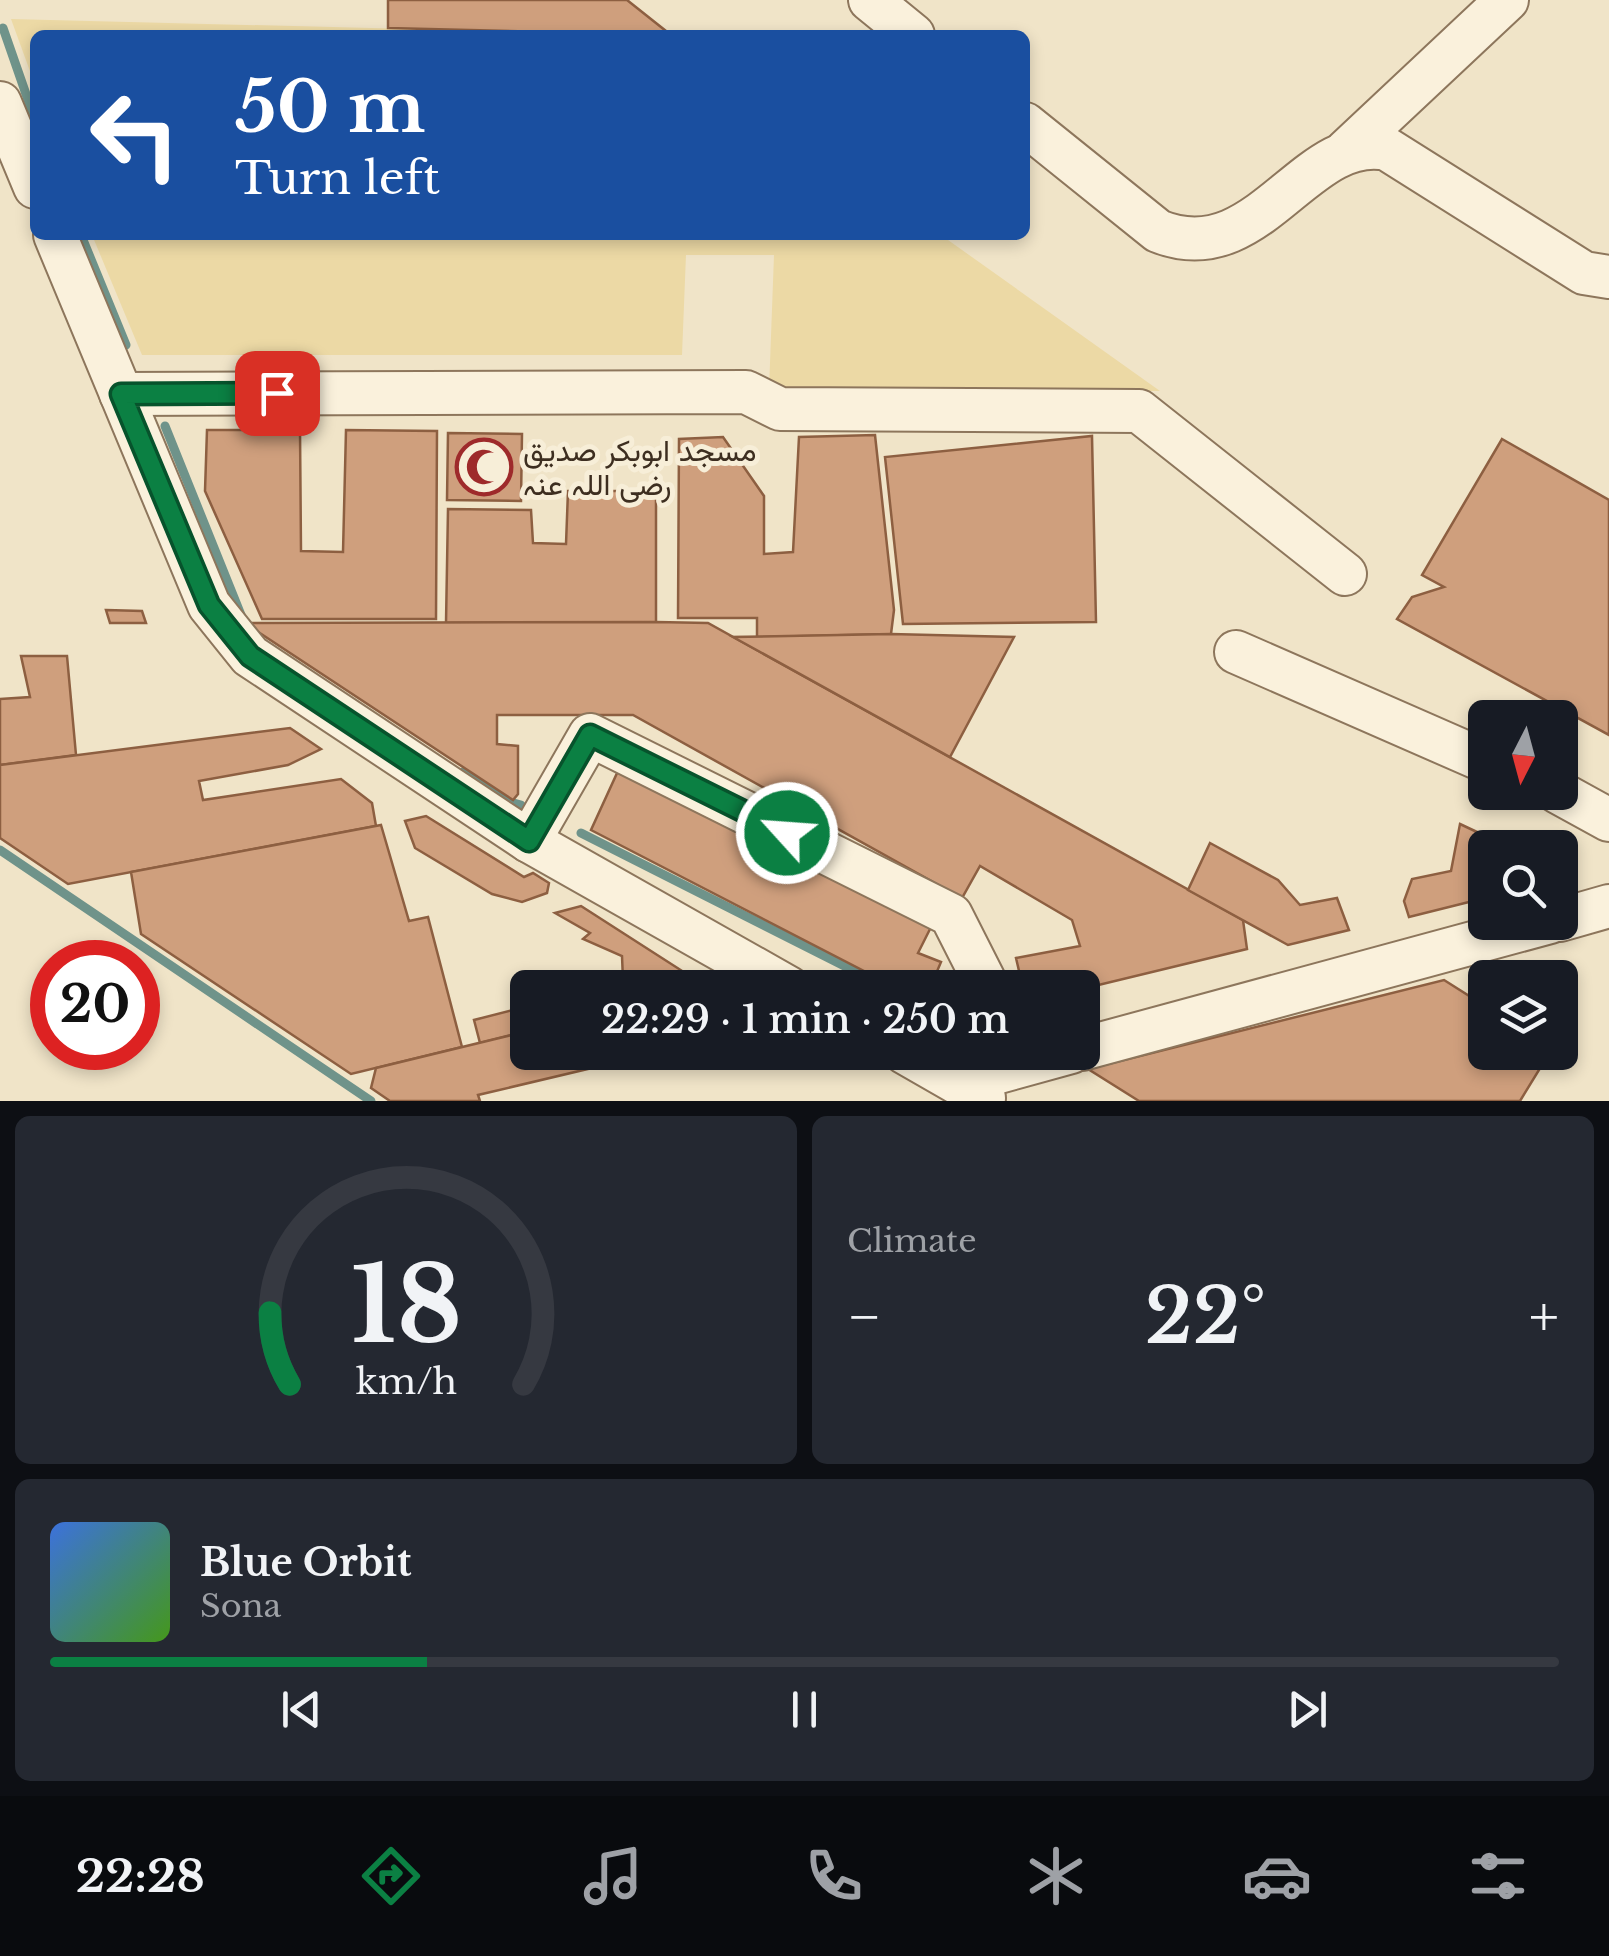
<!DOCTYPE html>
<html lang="en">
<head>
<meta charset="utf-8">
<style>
  body { margin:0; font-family:"Libre Baskerville",Vazirmatn,serif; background:#242831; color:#f1f3f6; height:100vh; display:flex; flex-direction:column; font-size:38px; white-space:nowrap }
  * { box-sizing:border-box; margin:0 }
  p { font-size:32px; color:#9ea1a6 }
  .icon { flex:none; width:55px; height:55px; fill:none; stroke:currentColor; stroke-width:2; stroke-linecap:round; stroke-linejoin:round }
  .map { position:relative; height:1101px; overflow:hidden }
  .panel { display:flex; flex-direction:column; gap:15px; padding:15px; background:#0d0f14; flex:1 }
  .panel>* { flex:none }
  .hud { position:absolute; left:30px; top:30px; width:1000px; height:210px; border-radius:15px; box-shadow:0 5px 15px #0003; background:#1a4fa0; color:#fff; overflow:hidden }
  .needle { width:65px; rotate:186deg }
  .fabs { position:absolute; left:1468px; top:700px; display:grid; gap:20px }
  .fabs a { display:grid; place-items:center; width:110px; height:110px; border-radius:15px; background:#171b24; box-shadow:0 5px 15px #0003; font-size:50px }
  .speed { position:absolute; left:30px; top:940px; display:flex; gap:20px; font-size:50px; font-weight:700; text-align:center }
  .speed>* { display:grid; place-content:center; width:130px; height:130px; border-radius:50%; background:#171b24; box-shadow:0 5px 15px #0003; line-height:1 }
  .speed .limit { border:15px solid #d22; background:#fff; color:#111 }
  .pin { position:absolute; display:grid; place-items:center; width:85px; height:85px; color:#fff; margin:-42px; border-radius:20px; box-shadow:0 5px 15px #0006 }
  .me { position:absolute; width:110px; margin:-55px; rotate:296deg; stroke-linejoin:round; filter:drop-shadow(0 0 8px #0008) }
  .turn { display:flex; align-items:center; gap:35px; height:210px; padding:0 40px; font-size:45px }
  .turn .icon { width:130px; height:130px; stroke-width:2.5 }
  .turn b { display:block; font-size:70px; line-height:85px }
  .big { font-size:75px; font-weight:600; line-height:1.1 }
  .panel .card { flex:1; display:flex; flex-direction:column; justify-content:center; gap:15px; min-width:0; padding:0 35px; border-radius:15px; background:#242831 }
  .panel .dial { align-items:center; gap:0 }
  .dial svg { height:260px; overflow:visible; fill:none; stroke:#363941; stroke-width:7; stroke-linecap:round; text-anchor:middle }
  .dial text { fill:#f1f3f6; stroke:none }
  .song { display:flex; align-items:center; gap:30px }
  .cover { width:120px; height:120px; border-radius:15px; background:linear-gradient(135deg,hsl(220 70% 55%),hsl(100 70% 35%)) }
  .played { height:10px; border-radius:5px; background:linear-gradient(90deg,#0b8043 25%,#363941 25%) }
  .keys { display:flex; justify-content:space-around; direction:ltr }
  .heat { display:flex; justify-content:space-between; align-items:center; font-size:55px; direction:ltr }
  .panel .tiles { flex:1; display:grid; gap:15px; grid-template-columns:1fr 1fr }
  .card:last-child { grid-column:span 2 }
  .trip { position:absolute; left:510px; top:970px; width:590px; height:100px; border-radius:15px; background:#171b24; box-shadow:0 5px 15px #0003; font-weight:600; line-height:100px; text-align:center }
  .tabs { display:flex; height:160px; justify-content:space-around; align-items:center; background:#090b0e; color:#9ea1a6 }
  .tabs .icon { width:70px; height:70px }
  .tabs .selected { color:#0b8043 }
  .tabs b { font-size:45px; color:#f1f3f6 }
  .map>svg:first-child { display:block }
  .sand { fill:#ecd9a5 }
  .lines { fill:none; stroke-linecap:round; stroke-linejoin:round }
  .stream { stroke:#6f938a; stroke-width:9 }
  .building { fill:#cf9f7d; stroke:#8d5f41; stroke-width:2.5 }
  .minor-casing { stroke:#8d765c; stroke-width:46 }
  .minor { stroke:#faf1dc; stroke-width:42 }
  .route-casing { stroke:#07532c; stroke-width:25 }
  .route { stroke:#0b8043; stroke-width:18 }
  .labels { text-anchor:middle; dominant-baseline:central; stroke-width:10; stroke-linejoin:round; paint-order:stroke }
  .poi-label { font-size:30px; fill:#3d2e20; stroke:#f7eed8; text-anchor:start }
</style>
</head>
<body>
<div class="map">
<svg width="1609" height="1101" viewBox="0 0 1609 1101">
  <rect width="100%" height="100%" fill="#f0e4c8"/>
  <!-- sand -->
  <g class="sand">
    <polygon points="11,19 651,35 35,35 35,85"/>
    <polygon points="92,235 941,235 1160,391 769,390 774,255 686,255 682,355 142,355"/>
  </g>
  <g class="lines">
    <!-- stream -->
    <g class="stream">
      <polyline points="3,28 35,120"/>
      <polyline points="81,235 126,345"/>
      <polyline points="165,426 241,615"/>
      <polyline points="463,772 510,802 521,805"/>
      <polyline points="581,833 888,988"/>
      <polyline points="0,850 371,1101"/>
    </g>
  </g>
  <!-- building -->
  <g class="building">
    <polygon points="388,0 627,0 671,35 388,28"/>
    <polygon points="207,430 300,430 301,551 343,552 346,430 437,431 436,619 262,619 205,491"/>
    <polygon points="448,433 522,434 521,501 447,500"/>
    <polygon points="875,435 894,610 891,634 757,637 757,618 678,618 679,439 723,437 764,496 764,554 793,552 799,437"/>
    <polygon points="1092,436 1096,622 903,624 885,457"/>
    <polygon points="1502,439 1609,500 1609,735 1397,619 1412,597 1444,587 1422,575"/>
    <polygon points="568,491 656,491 656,622 446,623 448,509 531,510 533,543 566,544"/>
    <polygon points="106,610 142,611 146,623 110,623"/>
    <polygon points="656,622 708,623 1243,920 1247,949 1082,989 1023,988 1016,958 1080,946 1072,920 980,866 962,898 633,715 497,715 497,744 518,746 518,794 513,800 252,628 253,623"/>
    <polygon points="891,634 1014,637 950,757 733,637"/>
    <polygon points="21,656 67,656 76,755 0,765 0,699 30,697"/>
    <polygon points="290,728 321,749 288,765 199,781 203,800 341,779 372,803 376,826 68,884 0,838 0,765"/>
    <polygon points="618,771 933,923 918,953 941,962 930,988 897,988 591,830"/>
    <polygon points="426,816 524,877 533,873 549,883 547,893 522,902 492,894 415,848 405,821"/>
    <polygon points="1460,824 1511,848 1485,848 1485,898 1409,917 1404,901 1412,879 1451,871"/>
    <polygon points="381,825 409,921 428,917 462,1047 351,1074 141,934 131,872"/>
    <polygon points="1210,843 1278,880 1300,905 1337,898 1349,930 1288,945 1188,890"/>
    <polygon points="581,906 704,985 594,988 623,980 622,956 583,939 590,933 555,913"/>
    <polygon points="1444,980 1485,1006 1485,1052 1550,1052 1520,1101 1139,1101 1088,1069"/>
    <polygon points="528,1006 528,1031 480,1043 474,1020"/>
    <polygon points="528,1031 528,1052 651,1054 478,1095 480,1101 390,1101 371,1088 376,1068"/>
  </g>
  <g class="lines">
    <!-- minor casing -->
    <g class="minor-casing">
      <g id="minor">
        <polyline points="870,0 913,35"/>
        <polyline points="0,103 35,187"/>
        <path d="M 1025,124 L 1158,231 C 1259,272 1303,133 1387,149 L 1584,273 L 1609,277"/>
        <polyline points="1346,151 1507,0"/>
        <polyline points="55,235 209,605 250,656 529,841 789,988"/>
        <polyline points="121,394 746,392 780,409 1139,411 1345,574"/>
        <polyline points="1236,652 1485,761"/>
        <polyline points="1558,792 1609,820"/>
        <polyline points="529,841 590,735 951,915 988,988"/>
        <polyline points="1560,920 1609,906"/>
        <polyline points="1082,1049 1550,922"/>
        <polyline points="904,1052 984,1098"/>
        <polyline points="959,1083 1071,1052"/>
      </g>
    </g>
    <!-- minor -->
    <use href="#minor" class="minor"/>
  </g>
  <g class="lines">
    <!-- route casing -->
    <g class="route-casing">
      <polyline id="route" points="277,393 121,394 209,605 250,656 529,841 590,735 787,833"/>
    </g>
    <!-- route -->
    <use href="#route" class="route"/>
  </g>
  <!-- icons -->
  <defs>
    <g id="mosque-ring" transform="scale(2.875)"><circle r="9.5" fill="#f7eed8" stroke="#9e2a2b" stroke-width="1.5"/><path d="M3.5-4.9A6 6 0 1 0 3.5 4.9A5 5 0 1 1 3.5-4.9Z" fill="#9e2a2b"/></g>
  </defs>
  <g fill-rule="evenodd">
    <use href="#mosque-ring" x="484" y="467"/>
  </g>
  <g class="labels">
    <!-- poi labels -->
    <g class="poi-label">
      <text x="523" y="450">مسجد ابوبکر صدیق<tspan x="523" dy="34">رضی اللہ عنہ</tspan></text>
    </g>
  </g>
</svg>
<div class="fabs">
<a><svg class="needle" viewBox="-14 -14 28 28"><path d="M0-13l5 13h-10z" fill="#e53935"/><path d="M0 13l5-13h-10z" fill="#9ea1a6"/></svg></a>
<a><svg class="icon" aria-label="search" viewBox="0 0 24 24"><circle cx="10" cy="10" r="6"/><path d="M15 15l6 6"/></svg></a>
<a><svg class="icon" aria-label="layers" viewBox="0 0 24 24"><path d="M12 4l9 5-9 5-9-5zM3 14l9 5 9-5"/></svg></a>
</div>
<div class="speed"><div class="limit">20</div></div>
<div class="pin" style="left:277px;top:393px;background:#d93025"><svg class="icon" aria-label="arrive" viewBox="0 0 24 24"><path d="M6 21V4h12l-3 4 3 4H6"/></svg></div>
<svg class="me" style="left:787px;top:833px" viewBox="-20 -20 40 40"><circle r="17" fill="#0b8043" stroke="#fff" stroke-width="3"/><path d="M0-11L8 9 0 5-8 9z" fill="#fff"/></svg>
<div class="trip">22:29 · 1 min · 250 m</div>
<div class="hud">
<div class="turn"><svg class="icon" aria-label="left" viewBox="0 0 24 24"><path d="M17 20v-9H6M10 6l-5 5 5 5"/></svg><div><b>50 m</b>Turn left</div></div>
</div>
</div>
<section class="panel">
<div class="tiles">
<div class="card dial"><svg viewBox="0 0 100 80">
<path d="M14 69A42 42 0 1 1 86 69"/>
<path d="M14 69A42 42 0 0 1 8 47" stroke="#0b8043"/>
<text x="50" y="56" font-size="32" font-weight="700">18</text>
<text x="50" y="72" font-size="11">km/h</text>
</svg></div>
<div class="card"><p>Climate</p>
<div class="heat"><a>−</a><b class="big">22°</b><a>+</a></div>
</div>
<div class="card">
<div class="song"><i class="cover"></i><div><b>Blue Orbit</b><p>Sona</p></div></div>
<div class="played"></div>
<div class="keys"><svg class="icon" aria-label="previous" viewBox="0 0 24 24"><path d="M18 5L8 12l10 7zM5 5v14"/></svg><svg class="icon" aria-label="pause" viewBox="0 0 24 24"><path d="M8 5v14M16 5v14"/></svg><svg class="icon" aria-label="next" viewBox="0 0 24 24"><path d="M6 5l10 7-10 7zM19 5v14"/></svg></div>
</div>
</div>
</section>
<nav class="tabs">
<b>22:28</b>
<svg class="icon selected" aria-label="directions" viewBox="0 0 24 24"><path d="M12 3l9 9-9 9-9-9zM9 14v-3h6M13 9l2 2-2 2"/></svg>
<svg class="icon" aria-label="music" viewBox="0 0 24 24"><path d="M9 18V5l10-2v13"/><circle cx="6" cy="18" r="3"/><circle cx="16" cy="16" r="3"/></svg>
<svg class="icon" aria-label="phone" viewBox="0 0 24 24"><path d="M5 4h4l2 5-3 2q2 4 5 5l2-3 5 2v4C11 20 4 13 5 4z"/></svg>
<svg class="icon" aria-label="climate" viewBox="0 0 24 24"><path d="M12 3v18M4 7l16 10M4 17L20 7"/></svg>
<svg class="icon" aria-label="car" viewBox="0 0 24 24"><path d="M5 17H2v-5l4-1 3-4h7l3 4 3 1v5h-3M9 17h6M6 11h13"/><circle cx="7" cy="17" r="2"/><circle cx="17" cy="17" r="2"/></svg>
<svg class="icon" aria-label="filters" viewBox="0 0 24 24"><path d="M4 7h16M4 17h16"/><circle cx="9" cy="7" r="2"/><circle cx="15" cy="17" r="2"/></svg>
</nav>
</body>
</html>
